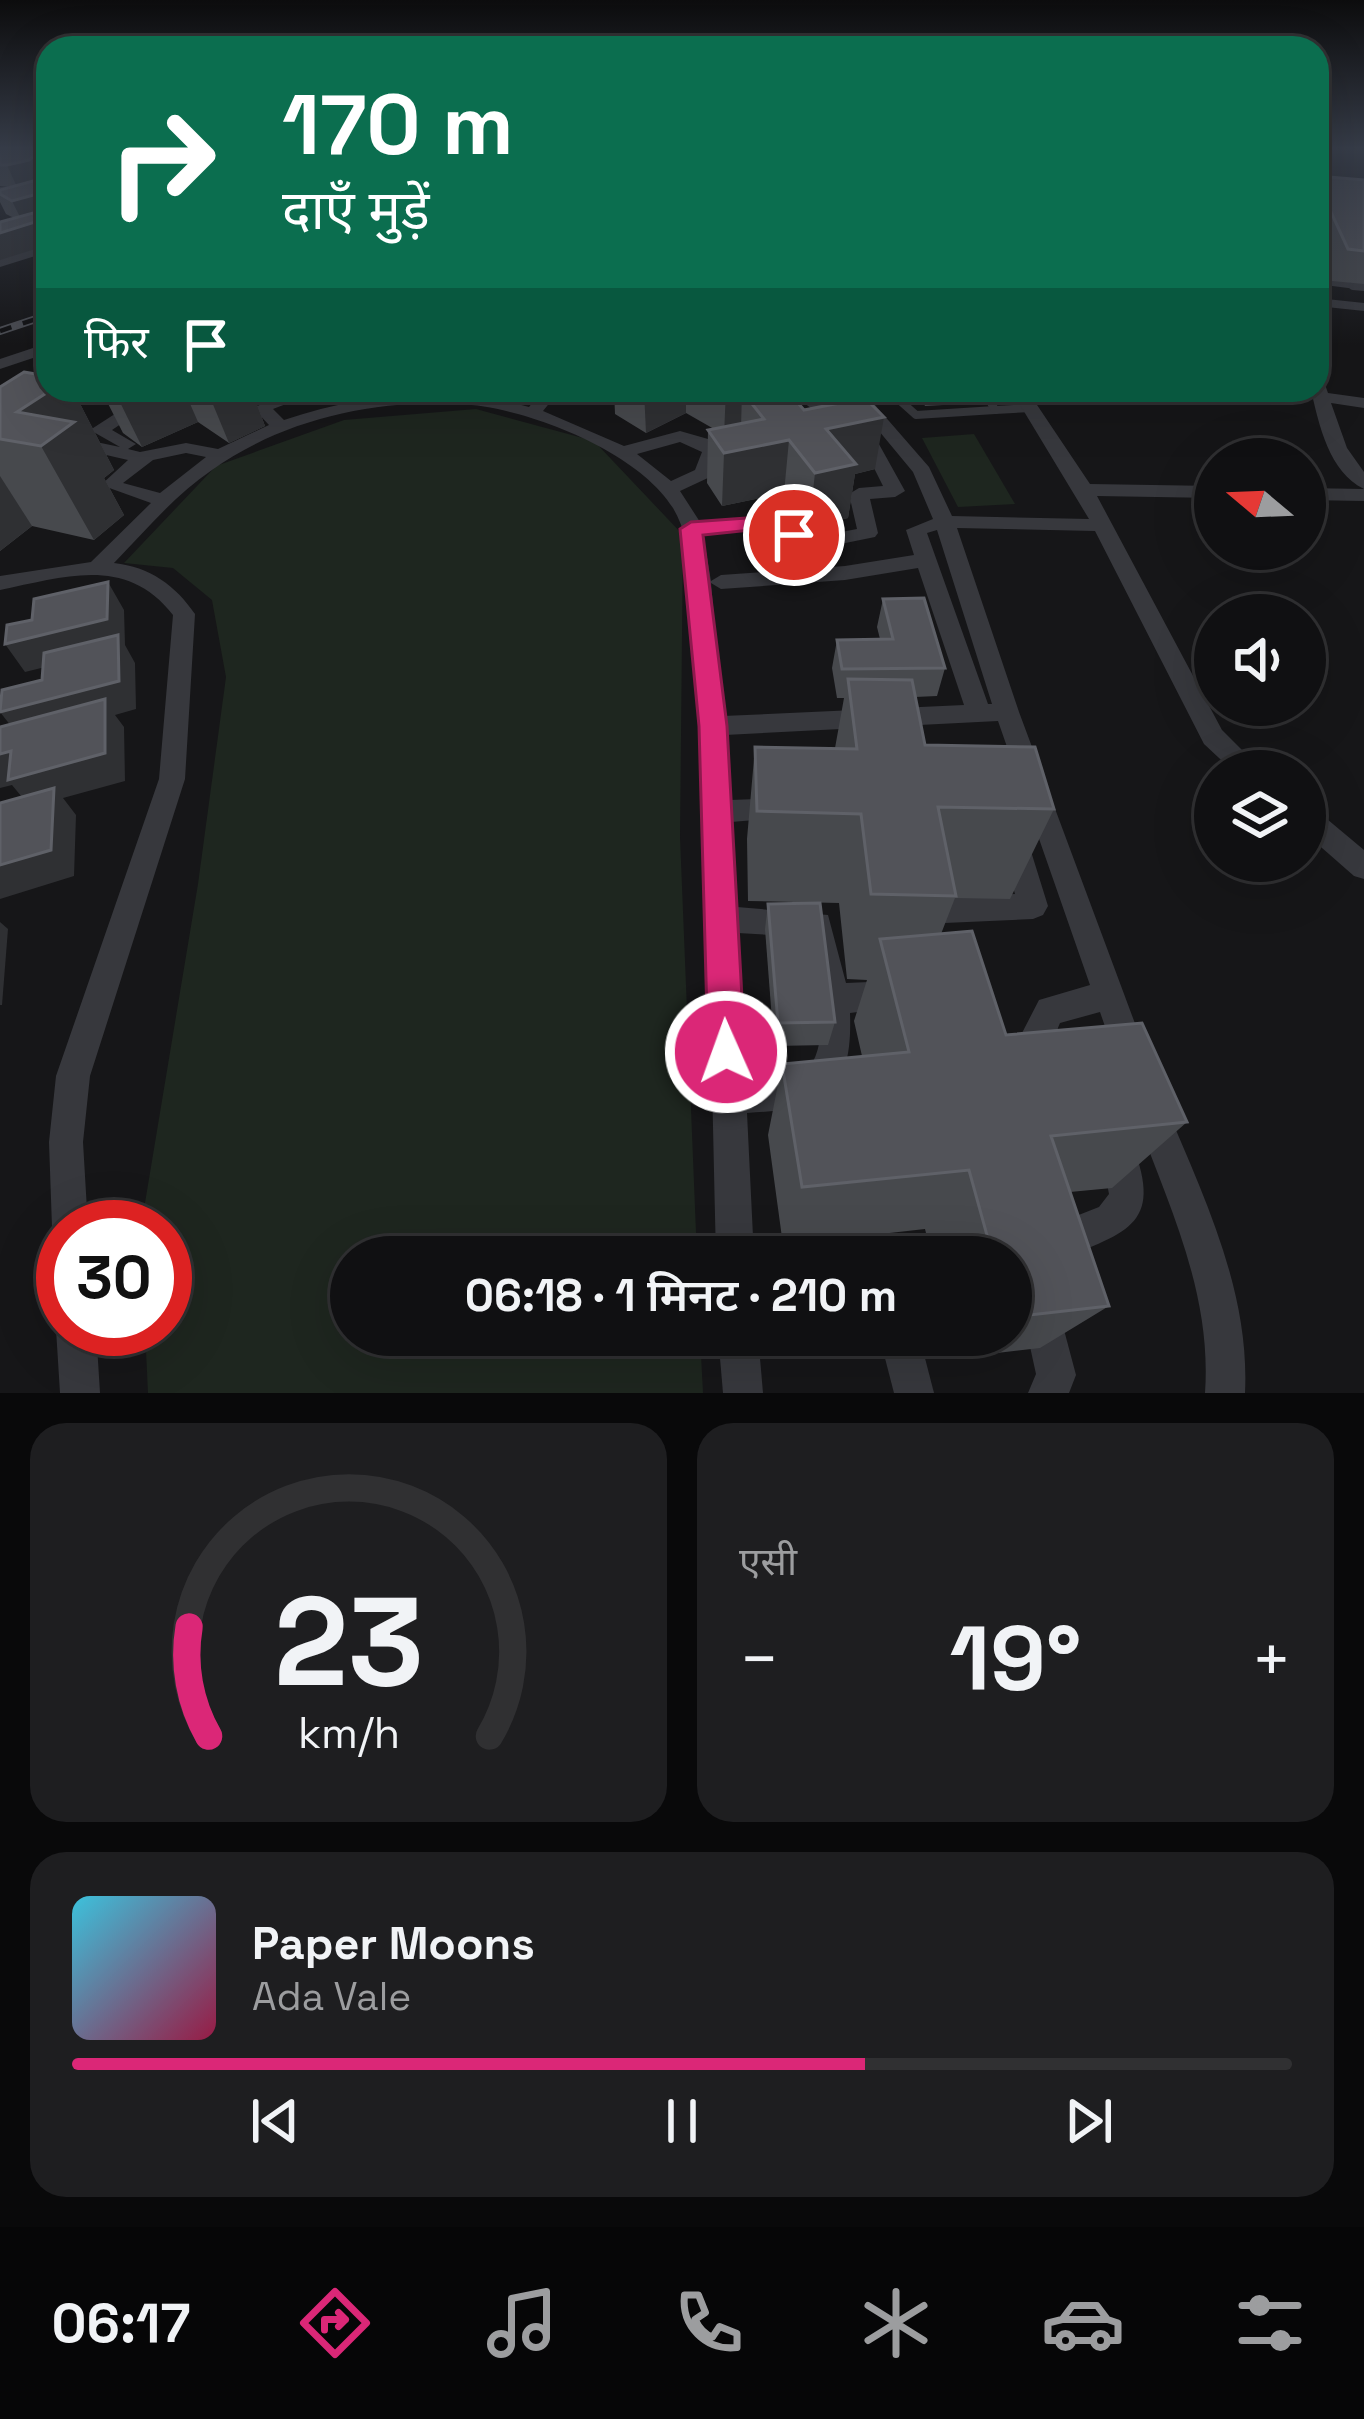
<!DOCTYPE html>
<html lang="hi">
<head>
<meta charset="utf-8">
<style>
  body { margin:0; font-family:"Space Grotesk","Noto Sans Devanagari",sans-serif; background:#1e1e20; color:#f1f3f6; height:100vh; display:flex; flex-direction:column; font-size:45px; white-space:nowrap }
  * { box-sizing:border-box; margin:0 }
  p { font-size:39px; color:#9c9d9f }
  .icon { flex:none; width:66px; height:66px; fill:none; stroke:currentColor; stroke-width:2; stroke-linecap:round; stroke-linejoin:round }
  .map { position:relative; height:1393px; overflow:hidden }
  .sheet { display:flex; flex-direction:column; gap:30px; padding:30px; background:#09090a; flex:1 }
  .sheet>* { flex:none }
  .top-card { position:absolute; left:36px; top:36px; width:1293px; height:366px; border-radius:36px; box-shadow:0 12px 48px #0002,0 0 0 3px #303032; background:#0b6e4f; color:#fff; overflow:hidden }
  .needle { width:78px; rotate:289deg }
  .fabs { position:absolute; left:1194px; top:438px; display:grid; gap:24px }
  .fabs a { display:grid; place-items:center; width:132px; height:132px; border-radius:50%; background:#101012; box-shadow:0 12px 48px #0002,0 0 0 3px #303032; font-size:60px }
  .speed { position:absolute; left:36px; top:1200px; display:flex; gap:24px; font-size:60px; font-weight:700; text-align:center }
  .speed>* { display:grid; place-content:center; width:156px; height:156px; border-radius:50%; background:#101012; box-shadow:0 12px 48px #0002,0 0 0 3px #303032; line-height:1 }
  .speed .limit { border:18px solid #d22; background:#fff; color:#111 }
  .pin { position:absolute; display:grid; place-items:center; width:102px; height:102px; color:#fff; margin:-51px; border:6px solid #fff; border-radius:50%; box-shadow:0 3px 12px #0007 }
  .me { position:absolute; width:132px; margin:-66px; rotate:358deg; stroke-linejoin:round; filter:drop-shadow(0 0 9px #0008) }
  .turn { display:flex; align-items:center; gap:42px; height:252px; padding:0 48px; font-size:54px }
  .turn .icon { width:156px; height:156px; stroke-width:2.5 }
  .turn b { display:block; font-size:84px; line-height:102px }
  .then { display:flex; align-items:center; height:114px; padding:0 48px; background:#0003; gap:24px; font-size:45px }
  .big { font-size:90px; font-weight:600; line-height:1.1 }
  .sheet .card { flex:1; display:flex; flex-direction:column; justify-content:center; gap:18px; min-width:0; padding:0 42px; border-radius:36px; background:#1e1e20 }
  .sheet .dial { align-items:center; gap:0 }
  .dial svg { height:312px; overflow:visible; fill:none; stroke:#303032; stroke-width:7; stroke-linecap:round; text-anchor:middle }
  .dial text { fill:#f1f3f6; stroke:none }
  .song { display:flex; align-items:center; gap:36px }
  .cover { width:144px; height:144px; border-radius:18px; background:linear-gradient(135deg,hsl(190 70% 55%),hsl(340 70% 35%)) }
  .played { height:12px; border-radius:6px; background:linear-gradient(90deg,#db2777 65%,#303032 65%) }
  .keys { display:flex; justify-content:space-around; direction:ltr }
  .heat { display:flex; justify-content:space-between; align-items:center; font-size:66px; direction:ltr }
  .sheet .tiles { flex:1; display:grid; gap:30px; grid-template-columns:1fr 1fr }
  .card:last-child { grid-column:span 2 }
  .trip { position:absolute; left:330px; top:1236px; width:702px; height:120px; border-radius:60px; background:#101012; box-shadow:0 12px 48px #0002,0 0 0 3px #303032; font-weight:600; line-height:120px; text-align:center }
  .dock { display:flex; height:192px; justify-content:space-around; align-items:center; background:#060607; color:#9c9d9f }
  .dock .icon { width:84px; height:84px }
  .dock .active { color:#db2777 }
  .dock b { font-size:54px; color:#f1f3f6 }
  .map>svg:first-child { display:block }
  .green { fill:#1e261f }
  .lines { fill:none; stroke-linecap:round; stroke-linejoin:round }
  .lane-far1 { stroke:#37383d; stroke-width:6 }
  .lane { stroke:#37383d; stroke-width:8 }
  .street { fill:#37383d; fill-rule:evenodd }
  .rail-casing { stroke:#4a4c52; stroke-width:8 }
  .rail { stroke:#111113; stroke-width:4.5; stroke-dasharray:12; stroke-linecap:butt }
  .wall { fill:#47494d }
  .shaded-wall { fill:#2f3033 }
  .building { fill:#525359; stroke:#5f6168; stroke-width:3 }
  .route { fill:#db2777; stroke:#8e194d; stroke-width:3 }
</style>
</head>
<body>
<div class="map">
<svg width="1364" height="1393" viewBox="0 0 1364 1393">
  <rect width="100%" height="100%" fill="#161618"/>
  <!-- green -->
  <g class="green">
    <polygon points="476,409 594,441 683,535 680,837 697,1257 351,1257 351,1335 700,1335 703,1393 148,1393 145,1329 165,1329 165,1227 141,1227 198,884 226,677 212,600 173,568 124,563 216,466 344,420"/>
    <polygon points="974,434 1015,504 958,507 922,438"/>
  </g>
  <g class="lines">
    <!-- lane-far1 -->
    <g class="lane-far1">
      <polyline points="0,190 48,182"/>
      <polyline points="1317,281 1364,287"/>
    </g>
    <!-- lane -->
    <g class="lane">
      <polyline points="1353,286 1364,287"/>
      <polyline points="888,390 916,415 995,410"/>
      <polyline points="984,390 995,410 1031,408"/>
      <polyline points="812,401 825,390"/>
    </g>
    <!-- street -->
    <g class="street">
      <polygon points="48,244 48,252 0,267 0,259"/>
      <polygon points="1317,298 1364,303 1364,311 1317,306"/>
      <polygon points="48,343 48,353 0,369 0,359"/>
      <path d="M 1317,377 L 1323,379 L 1328,393 L 1364,398 L 1364,408 L 1331,403 L 1347,448 L 1364,472 L 1364,489 C 1329,472 1319,425 1311,390 L 1317,390 Z"/>
      <path d="M 121,390 L 137,390 L 132,401 L 140,411 L 112,430 L 136,444 L 128,449 L 140,452 L 186,443 L 218,449 L 269,425 L 253,408 L 293,390 L 299,391 L 299,399 L 273,409 L 284,420 C 365,393 446,385 529,407 L 543,390 L 560,390 L 543,411 L 624,446 L 680,431 L 708,439 L 720,451 L 710,477 L 680,491 L 700,522 L 776,517 L 810,538 L 857,529 L 849,494 L 859,488 L 883,486 L 864,448 L 853,450 L 844,445 L 847,441 L 875,437 L 905,491 L 895,497 L 870,499 L 878,533 L 875,537 L 806,551 L 772,529 L 703,534 L 711,581 L 721,575 L 845,566 L 914,555 L 906,530 L 933,519 L 913,472 L 845,390 L 862,390 L 929,467 L 952,516 L 1089,519 L 1011,390 L 1027,390 L 1090,484 L 1215,486 L 1215,498 L 1097,496 L 1222,730 L 1263,771 L 1233,771 L 1204,744 L 1095,531 L 957,528 L 1019,712 L 1146,1053 L 1142,1064 L 1130,1069 L 1118,1064 L 1100,1012 L 1060,1023 C 1051,1041 1061,1057 1054,1076 L 1042,1080 L 1030,1076 L 1022,1033 L 1039,1000 L 1090,985 L 998,721 L 725,735 L 730,800 L 780,798 L 789,801 L 793,809 L 789,817 L 731,822 L 737,907 L 828,915 L 846,983 L 893,981 L 904,986 L 909,996 L 904,1006 L 850,1013 C 853,1096 823,1109 747,1113 L 754,1257 L 716,1257 C 711,1054 709,853 693,650 C 690,605 697,548 673,508 C 638,451 526,407 460,404 C 374,399 282,420 212,470 C 174,496 146,530 114,563 C 150,567 175,585 195,614 L 185,779 L 90,1076 L 83,1142 L 88,1227 L 63,1227 L 63,1242 L 57,1240 L 52,1227 L 49,1142 L 56,1076 L 159,779 L 173,615 C 126,555 65,577 0,590 L 0,576 L 91,562 L 151,503 L 101,485 L 128,460 L 80,449 L 72,452 L 63,447 L 77,438 L 120,447 L 90,430 L 121,410 L 115,401 ZM 680,442 L 702,452 L 695,470 L 671,481 L 637,454 ZM 186,453 L 206,457 L 160,493 L 123,483 L 153,460 ZM 937,530 L 992,704 L 988,704 L 927,533 ZM 918,568 L 964,705 L 723,716 L 711,583 L 721,589 L 845,580 ZM 738,933 L 806,937 C 814,975 835,1039 806,1072 L 745,1079 Z"/>
      <polygon points="786,390 806,390 830,407 815,411"/>
      <polygon points="1305,488 1364,489 1364,501 1305,500"/>
      <polygon points="1305,806 1315,809 1364,850 1364,879 1354,876 1305,833"/>
      <polygon points="1015,833 1025,837 1029,845 1048,906 1043,915 1033,919 922,924 912,920 907,911 912,902 922,898 1015,894 1001,845 1005,837"/>
      <path d="M 1152,1097 L 1164,1102 C 1203,1195 1250,1290 1245,1393 L 1205,1393 C 1212,1293 1169,1206 1135,1114 L 1140,1102 Z"/>
      <path d="M 1117,1131 L 1129,1136 C 1166,1225 1130,1231 1056,1261 L 1043,1255 L 1037,1242 L 1043,1229 L 1099,1207 L 1109,1194 L 1100,1148 L 1105,1136 Z"/>
      <polygon points="1041,1291 1055,1296 1076,1375 1069,1393 1028,1393 1036,1374 1022,1310 1027,1296"/>
      <polygon points="62,1315 63,1329 96,1329 100,1393 60,1393 56,1329"/>
      <polygon points="718,1335 758,1335 763,1393 723,1393"/>
      <polygon points="879,1335 919,1335 934,1393 894,1393"/>
    </g>
    <!-- rail casing -->
    <g class="rail-casing">
      <polyline id="rail" points="0,331 48,315"/>
    </g>
    <!-- rail -->
    <use href="#rail" class="rail"/>
  </g>
  <!-- wall -->
  <g class="wall">
    <polygon points="0,150 48,150 48,174 42,179 0,260 14,218 6,214 0,202 0,190 14,186 0,186"/>
    <polygon points="1317,176 1364,180 1364,284 1332,281 1317,243"/>
    <polygon points="0,387 73,390 114,470 104,478 124,515 94,540 32,526 0,551"/>
    <polygon points="101,390 262,390 253,394 265,426 229,443 198,422 142,447 123,433"/>
    <polygon points="352,390 392,390 392,392 354,396"/>
    <polygon points="505,390 539,390 537,394"/>
    <polygon points="614,390 787,390 804,410 875,469 855,474 848,518 809,527 784,493 722,506 707,483 708,430 714,429 686,413 646,433 615,414"/>
    <polygon points="917,390 983,390 980,403 925,406"/>
    <polygon points="883,599 945,668 937,696 915,697 925,745 1054,809 1010,899 955,898 941,934 1006,1035 1187,1122 1112,1188 1070,1192 1109,1306 1040,1348 955,1358 950,1335 1011,1335 1011,1257 932,1257 925,1229 783,1245 768,1135 782,1064 862,1056 854,1021 867,980 847,979 839,903 748,901 747,839 755,747 835,748 844,698 837,698 832,668 837,640 880,639 877,627"/>
    <polygon points="768,904 835,1022 828,1045 774,1046 765,929"/>
  </g>
  <!-- shaded-wall -->
  <g class="shaded-wall">
    <polygon points="42,150 48,150 48,174 39,181 17,187 7,165"/>
    <polygon points="48,191 48,216 23,223 12,201"/>
    <polygon points="48,218 48,245 0,260 0,233"/>
    <polygon points="51,390 73,390 114,470 104,478 124,515 94,540 41,446 17,412"/>
    <polygon points="114,390 184,390 198,422 142,447"/>
    <polygon points="207,390 262,390 253,394 265,426 229,443"/>
    <polygon points="644,390 686,390 686,413 646,433"/>
    <polygon points="726,390 757,390 742,391 741,427 724,435"/>
    <polygon points="884,417 875,469 855,474 848,518 809,527 815,473 826,429"/>
    <polygon points="789,440 784,493 722,506 724,453"/>
    <polygon points="0,476 32,526 0,551"/>
    <polygon points="108,582 124,610 125,645 135,663 136,709 115,715 124,727 125,781 63,798 76,815 74,876 0,899 0,865 31,808 12,785 0,788 0,754 22,740 0,712 118,649 25,672 5,644"/>
    <polygon points="0,922 8,929 2,1005 0,1005"/>
  </g>
  <!-- building -->
  <g class="building">
    <polygon points="0,150 42,150 29,160 7,165 0,165"/>
    <polygon points="1317,176 1364,180 1364,251 1348,249 1331,212 1322,211 1317,199"/>
    <polygon points="48,177 48,191 12,201 0,194 0,190"/>
    <polygon points="44,210 48,212 48,218 0,233 0,222"/>
    <polygon points="24,372 48,376 48,390 51,390 17,412 74,422 41,446 0,439 0,387"/>
    <polygon points="749,390 787,390 804,410 865,398 884,417 826,429 856,464 815,473 789,440 724,453 708,430 764,419 742,391"/>
    <polygon points="108,582 107,619 5,644 7,625 32,620 34,599"/>
    <polygon points="924,598 945,668 842,669 837,640 893,639 883,599"/>
    <polygon points="118,635 119,681 0,712 2,690 42,680 44,653"/>
    <polygon points="848,679 912,680 925,745 1035,747 1054,809 938,807 956,896 871,894 861,814 757,811 755,747 857,749"/>
    <polygon points="105,699 105,753 8,780 11,751 0,754 0,727"/>
    <polygon points="54,788 51,850 0,865 0,803"/>
    <polygon points="820,903 835,1022 778,1023 768,904"/>
    <polygon points="972,931 1006,1035 1142,1023 1187,1122 1051,1136 1109,1306 1011,1317 1011,1257 993,1257 969,1170 802,1187 782,1064 909,1052 880,939"/>
  </g>
  <!-- sky -->
  <linearGradient id="sky" x2="0" y2="1"><stop stop-color="#0c0c0d"/><stop offset="0.43" stop-color="#363c48"/><stop offset="1" stop-color="#363c48" stop-opacity="0"/></linearGradient>
  <rect width="1364" height="345" fill="url(#sky)"/>
  <!-- route -->
  <polygon class="route" points="776,516 802,530 802,540 760,529 703,535 727,726 745,1052 739,1065 726,1071 713,1065 708,1052 699,726 680,529 691,522"/>
</svg>
<div class="fabs">
<a><svg class="needle" viewBox="-14 -14 28 28"><path d="M0-13l5 13h-10z" fill="#e53935"/><path d="M0 13l5-13h-10z" fill="#9c9d9f"/></svg></a>
<a><svg class="icon" aria-label="sound" viewBox="0 0 24 24"><path d="M4 9h4l5-4v14l-5-4H4zM17 9q2 3 0 6"/></svg></a>
<a><svg class="icon" aria-label="layers" viewBox="0 0 24 24"><path d="M12 4l9 5-9 5-9-5zM3 14l9 5 9-5"/></svg></a>
</div>
<div class="speed"><div class="limit">30</div></div>
<div class="pin" style="left:794px;top:535px;background:#d93025"><svg class="icon" aria-label="arrive" viewBox="0 0 24 24"><path d="M6 21V4h12l-3 4 3 4H6"/></svg></div>
<svg class="me" style="left:726px;top:1052px" viewBox="-20 -20 40 40"><circle r="17" fill="#db2777" stroke="#fff" stroke-width="3"/><path d="M0-11L8 9 0 5-8 9z" fill="#fff"/></svg>
<div class="trip">06:18 · 1 मिनट · 210 m</div>
<div class="top-card">
<div class="turn"><svg class="icon" aria-label="right" viewBox="0 0 24 24"><path d="M7 20v-9h11M14 6l5 5-5 5"/></svg><div><b>170 m</b>दाएँ मुड़ें</div></div>
<div class="then">फिर<svg class="icon" aria-label="arrive" viewBox="0 0 24 24"><path d="M6 21V4h12l-3 4 3 4H6"/></svg></div>
</div>
</div>
<section class="sheet">
<div class="tiles">
<div class="card dial"><svg viewBox="0 0 100 80">
<path d="M14 69A42 42 0 1 1 86 69"/>
<path d="M14 69A42 42 0 0 1 9 41" stroke="#db2777"/>
<text x="50" y="56" font-size="32" font-weight="700">23</text>
<text x="50" y="72" font-size="11">km/h</text>
</svg></div>
<div class="card"><p>एसी</p>
<div class="heat"><a>−</a><b class="big">19°</b><a>+</a></div>
</div>
<div class="card">
<div class="song"><i class="cover"></i><div><b>Paper Moons</b><p>Ada Vale</p></div></div>
<div class="played"></div>
<div class="keys"><svg class="icon" aria-label="previous" viewBox="0 0 24 24"><path d="M18 5L8 12l10 7zM5 5v14"/></svg><svg class="icon" aria-label="pause" viewBox="0 0 24 24"><path d="M8 5v14M16 5v14"/></svg><svg class="icon" aria-label="next" viewBox="0 0 24 24"><path d="M6 5l10 7-10 7zM19 5v14"/></svg></div>
</div>
</div>
</section>
<nav class="dock">
<b>06:17</b>
<svg class="icon active" aria-label="directions" viewBox="0 0 24 24"><path d="M12 3l9 9-9 9-9-9zM9 14v-3h6M13 9l2 2-2 2"/></svg>
<svg class="icon" aria-label="music" viewBox="0 0 24 24"><path d="M9 18V5l10-2v13"/><circle cx="6" cy="18" r="3"/><circle cx="16" cy="16" r="3"/></svg>
<svg class="icon" aria-label="phone" viewBox="0 0 24 24"><path d="M5 4h4l2 5-3 2q2 4 5 5l2-3 5 2v4C11 20 4 13 5 4z"/></svg>
<svg class="icon" aria-label="climate" viewBox="0 0 24 24"><path d="M12 3v18M4 7l16 10M4 17L20 7"/></svg>
<svg class="icon" aria-label="car" viewBox="0 0 24 24"><path d="M5 17H2v-5l4-1 3-4h7l3 4 3 1v5h-3M9 17h6M6 11h13"/><circle cx="7" cy="17" r="2"/><circle cx="17" cy="17" r="2"/></svg>
<svg class="icon" aria-label="filters" viewBox="0 0 24 24"><path d="M4 7h16M4 17h16"/><circle cx="9" cy="7" r="2"/><circle cx="15" cy="17" r="2"/></svg>
</nav>
</body>
</html>
